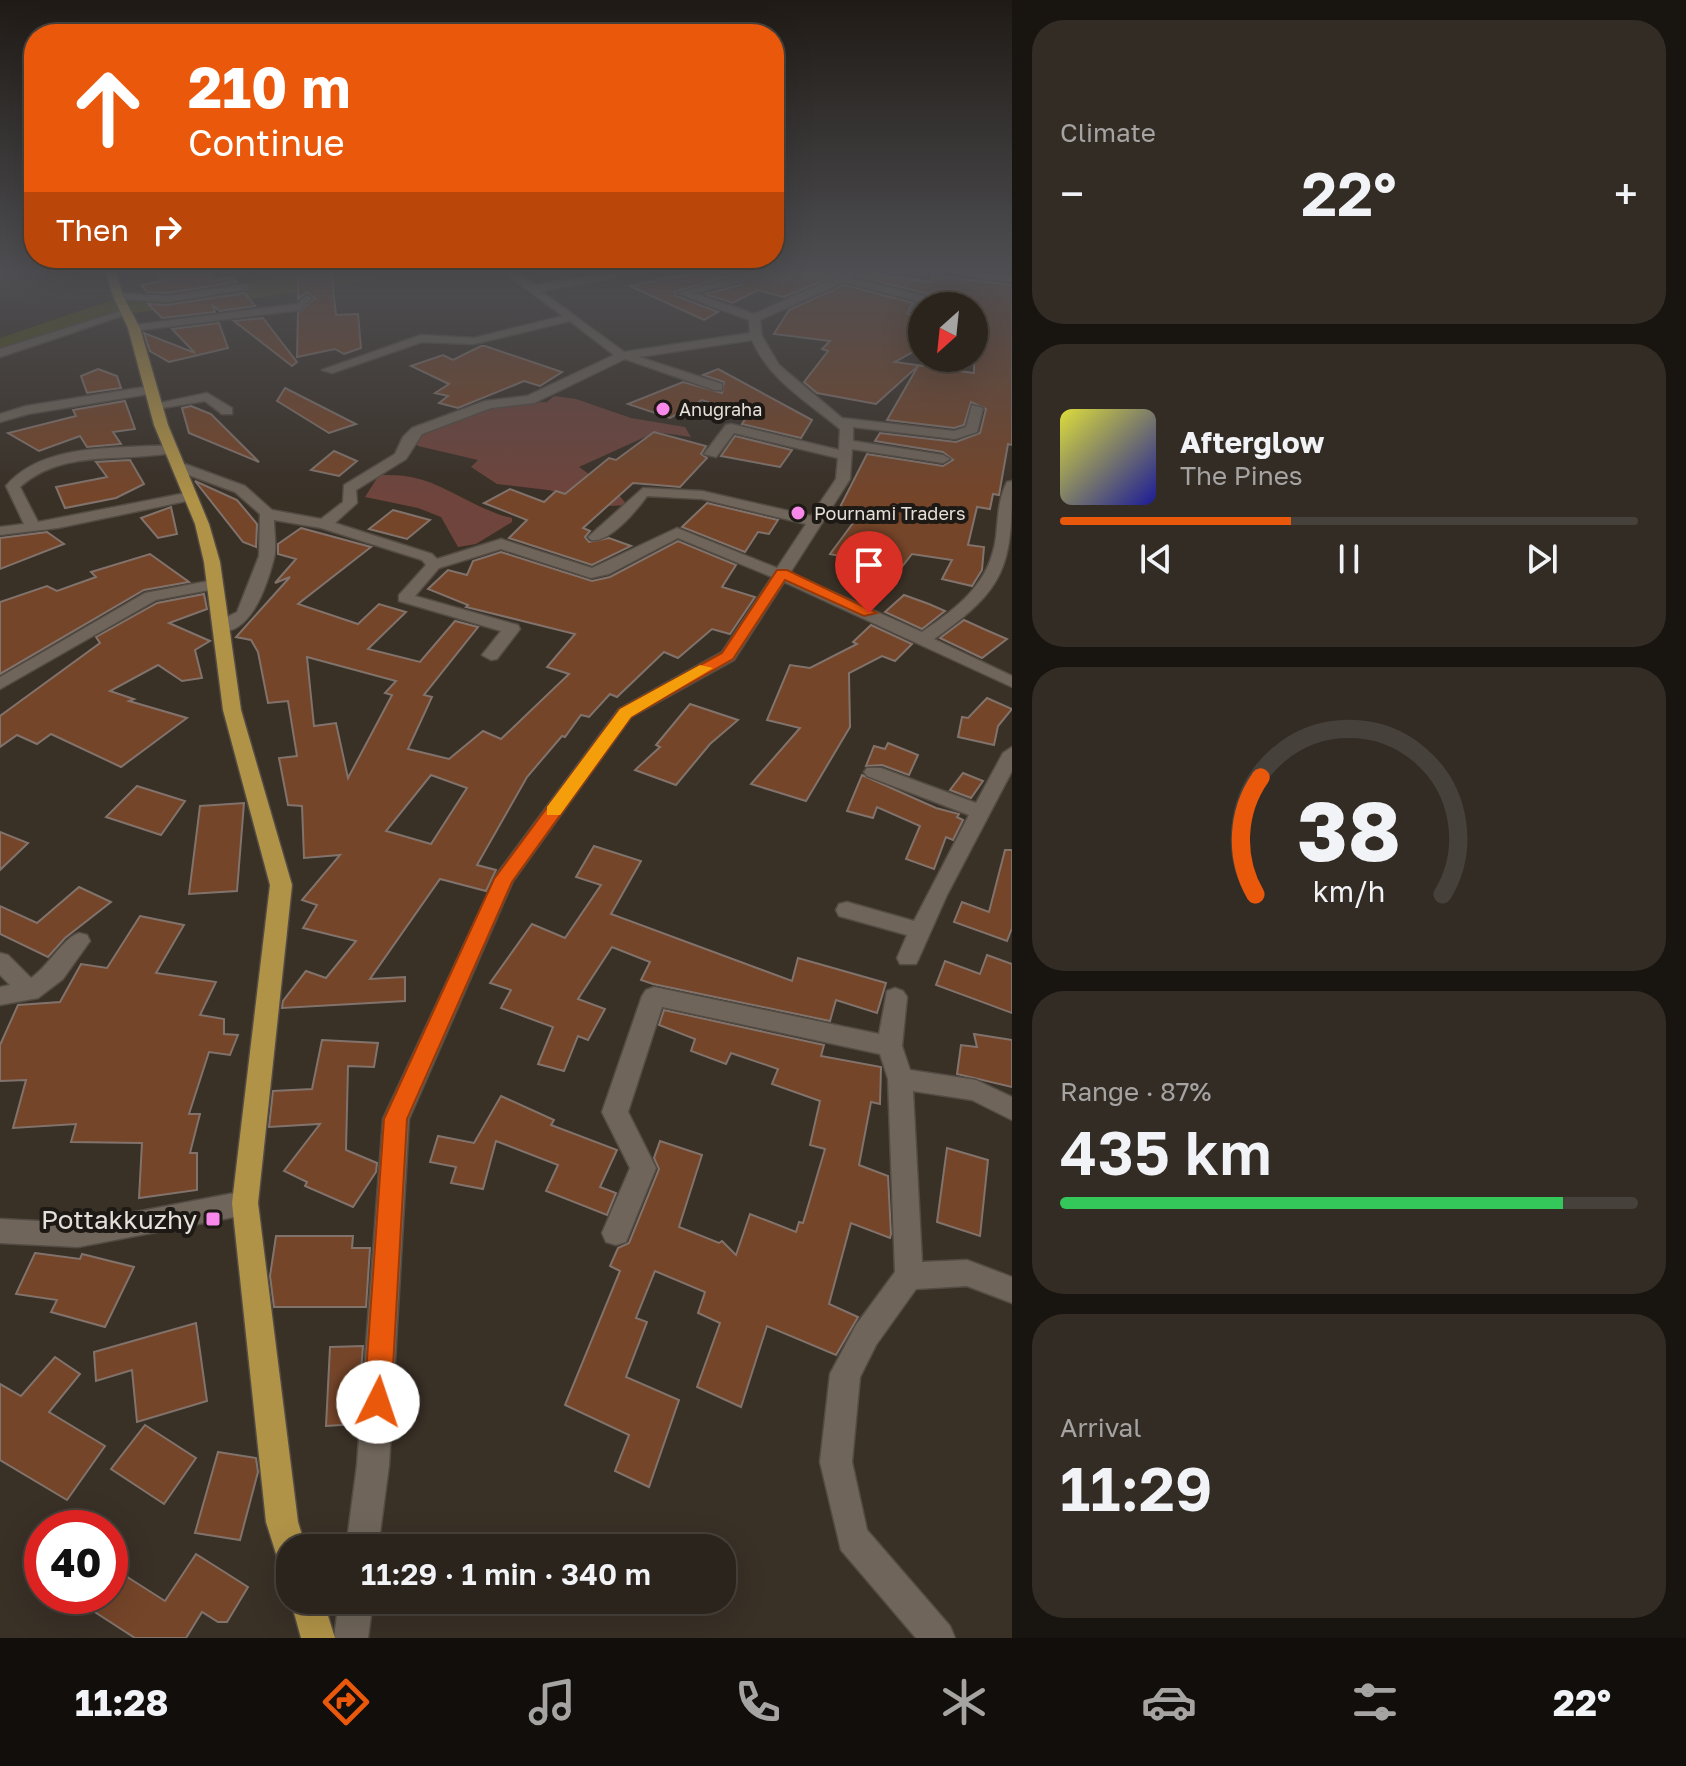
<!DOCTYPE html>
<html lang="en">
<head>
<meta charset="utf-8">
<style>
  body { margin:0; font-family:"Golos Text",sans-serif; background:#332c25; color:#f1f3f6; height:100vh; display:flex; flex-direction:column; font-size:30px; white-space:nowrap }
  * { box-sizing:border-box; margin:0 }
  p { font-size:26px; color:#a6a4a3 }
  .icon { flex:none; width:44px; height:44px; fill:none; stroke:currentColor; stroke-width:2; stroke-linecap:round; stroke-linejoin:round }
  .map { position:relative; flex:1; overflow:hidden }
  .side { display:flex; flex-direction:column; gap:20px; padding:20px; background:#18140f; width:674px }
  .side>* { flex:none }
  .top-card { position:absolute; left:24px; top:24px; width:760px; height:244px; border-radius:32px; box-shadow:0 8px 32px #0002,0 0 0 2px #47413b; background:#ea580c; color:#fff; overflow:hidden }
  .needle { width:52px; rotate:207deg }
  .controls { position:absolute; left:908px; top:292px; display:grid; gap:16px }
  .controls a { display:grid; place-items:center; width:80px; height:80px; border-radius:50%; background:#2b241c; box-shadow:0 8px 32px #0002,0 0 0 2px #47413b; font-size:40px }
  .speed { position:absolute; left:24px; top:1510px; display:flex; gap:16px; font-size:40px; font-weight:700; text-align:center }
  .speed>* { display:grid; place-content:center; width:104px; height:104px; border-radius:50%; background:#2b241c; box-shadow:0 8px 32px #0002,0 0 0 2px #47413b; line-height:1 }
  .speed .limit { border:12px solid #d22; background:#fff; color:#111 }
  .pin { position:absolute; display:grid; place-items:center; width:68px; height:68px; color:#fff; margin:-82px -34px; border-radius:50% 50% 50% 0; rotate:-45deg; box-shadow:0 0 8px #0007 }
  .pin .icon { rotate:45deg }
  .me { position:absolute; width:88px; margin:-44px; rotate:4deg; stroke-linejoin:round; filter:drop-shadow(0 0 6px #0008) }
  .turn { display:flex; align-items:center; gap:28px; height:168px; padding:0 32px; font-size:36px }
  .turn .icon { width:104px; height:104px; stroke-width:2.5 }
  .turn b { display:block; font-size:56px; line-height:68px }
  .then { display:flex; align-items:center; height:76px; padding:0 32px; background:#0003; gap:16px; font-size:30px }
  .big { font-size:60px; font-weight:600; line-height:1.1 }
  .side .card { flex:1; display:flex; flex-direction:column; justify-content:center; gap:12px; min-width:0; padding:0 28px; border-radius:32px; background:#332c25 }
  .side .dial { align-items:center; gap:0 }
  .dial svg { height:208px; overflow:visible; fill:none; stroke:#47413b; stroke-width:7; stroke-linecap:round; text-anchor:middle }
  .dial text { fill:#f1f3f6; stroke:none }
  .song { display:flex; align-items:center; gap:24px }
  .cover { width:96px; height:96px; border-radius:12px; background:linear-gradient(135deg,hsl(60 70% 55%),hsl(240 70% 35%)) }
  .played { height:8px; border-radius:4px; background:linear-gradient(90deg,#ea580c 40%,#47413b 40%) }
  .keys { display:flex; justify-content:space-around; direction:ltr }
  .heat { display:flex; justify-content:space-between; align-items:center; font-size:44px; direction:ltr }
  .charge { height:12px; border-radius:6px; background:linear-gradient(90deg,#34c759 87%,#47413b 0) }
  .trip { position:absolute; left:276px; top:1534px; width:460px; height:80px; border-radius:32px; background:#2b241c; box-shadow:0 8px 32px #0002,0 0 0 2px #47413b; font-weight:600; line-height:80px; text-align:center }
  .menu { display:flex; height:128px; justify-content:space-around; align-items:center; background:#110e0b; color:#a6a4a3 }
  .menu .icon { width:56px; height:56px }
  .menu .current { color:#ea580c }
  .menu b { font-size:36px; color:#f1f3f6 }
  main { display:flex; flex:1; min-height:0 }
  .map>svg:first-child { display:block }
  .green { fill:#6f443c }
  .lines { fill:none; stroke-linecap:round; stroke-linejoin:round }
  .river { fill:#515015; fill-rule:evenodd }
  .building { fill:#754529; stroke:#81736c; stroke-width:2; fill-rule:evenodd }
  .minor-casing { stroke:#534c44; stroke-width:3 }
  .major-casing { stroke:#534c44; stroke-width:3 }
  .minor { fill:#6f655a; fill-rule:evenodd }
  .major { fill:#b09347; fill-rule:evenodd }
  .route { fill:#ea580c; stroke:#983908; stroke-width:2 }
  .slow { fill:#f59e0b }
  .poi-dot { fill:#f888e9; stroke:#1d1914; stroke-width:3 }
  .labels { text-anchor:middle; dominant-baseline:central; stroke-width:8; stroke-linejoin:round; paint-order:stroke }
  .far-poi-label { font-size:18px; fill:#e6e0da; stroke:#1d1914; text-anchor:start }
  .near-poi-label { font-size:26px; fill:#e6e0da; stroke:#1d1914; text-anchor:end }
</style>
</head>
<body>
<main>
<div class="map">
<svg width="1012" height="1638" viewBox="0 0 1012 1638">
  <rect width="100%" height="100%" fill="#393026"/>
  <!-- green -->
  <g class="green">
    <polygon points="554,396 576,399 631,418 685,427 691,437 656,432 579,467 619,495 627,505 611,506 548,490 497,484 471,467 478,460 418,446 411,437 486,403 547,402"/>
    <path d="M 379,475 C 389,475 401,475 411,477 C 447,484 476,510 512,518 L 512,522 L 476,544 L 458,547 L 441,517 L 418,508 L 365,497 Z"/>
  </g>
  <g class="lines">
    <!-- river -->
    <polygon class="river" points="332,272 384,272 372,279 294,293 116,315 0,355 0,338 112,300"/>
  </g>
  <!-- building -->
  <g class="building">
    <polygon points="158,272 209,272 211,281 233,277 237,282 167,293 147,292 141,285 163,281"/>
    <polygon points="312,272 331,272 336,315 358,314 361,348 344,354 335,349 297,357 298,313 315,298 307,292 298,299 298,275"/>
    <polygon points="696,272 844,272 784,297 757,290 733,303 705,294 741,285 742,276 737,274 674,292 676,296 718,312 704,320 630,286"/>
    <polygon points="860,272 880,272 881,275 932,282 932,275 1012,285 1012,445 1008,444 999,495 993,494 990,509 977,507 968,545 984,547 982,570 972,586 942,579 952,560 912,554 901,568 830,554 856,519 836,515 867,454 943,466 953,460 943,452 875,441 880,433 956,442 980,433 986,409 971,402 964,425 954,428 887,420 918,366 876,404 817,393 804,382 828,351 822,349 830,341 774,334 789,310 844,285 913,303 907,313 922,321 922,347 895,362 974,373 974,306 929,302 929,294 857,276"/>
    <polygon points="245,293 255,306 220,311 213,306 215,312 162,318 148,304 167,305"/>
    <polygon points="263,318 297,362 292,366 234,321"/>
    <polygon points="219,323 228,348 169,362 150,351 144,333 195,353 172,329"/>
    <polygon points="481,346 485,346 562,372 540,386 524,381 458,408 439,403 448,396 435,393 449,384 411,366 443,355 453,360"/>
    <polygon points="98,369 117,376 121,388 87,393 81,376"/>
    <polygon points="718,369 812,420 801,438 742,424 747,416 702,400 670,418 628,404 683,382 722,393 724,382 703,375"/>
    <polygon points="285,388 356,424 329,433 277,401"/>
    <polygon points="125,401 135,429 113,432 121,444 87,447 80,436 39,451 8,433 76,416 73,410"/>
    <polygon points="191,406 211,414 259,462 189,433 182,408"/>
    <polygon points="654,432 706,446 701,454 707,458 680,487 633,483 583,528 590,531 585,537 589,542 609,538 631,546 592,565 509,538 527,520 484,503 510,489 544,502 556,491 565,494 609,458 616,460"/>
    <polygon points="735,436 792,450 780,467 721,456"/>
    <polygon points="334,451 357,461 339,476 311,470"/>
    <polygon points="130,460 144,484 116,498 65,508 56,487 107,477 96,462"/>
    <polygon points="195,481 237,500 257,524 256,547 243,542"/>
    <polygon points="707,503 778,520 769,534 758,532 745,552 682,527"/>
    <polygon points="171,507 177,534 158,538 141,518"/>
    <polygon points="393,510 430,520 407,539 369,529"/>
    <path d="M 301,528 L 371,547 L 298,604 L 358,624 L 379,604 L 406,612 L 368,649 L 420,662 L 455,621 L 478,627 L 424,695 L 432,697 L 408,749 L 449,759 L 483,731 L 501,739 L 569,674 L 547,667 L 575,634 L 466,607 L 468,605 L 428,589 L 448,570 L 467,575 L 473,561 L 501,552 L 592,581 L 610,577 L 678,541 L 736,565 L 722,587 L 755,597 L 730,634 L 712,629 L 678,658 L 664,652 L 617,697 L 610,694 L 589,717 L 581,715 L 565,737 L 562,736 L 527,777 L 477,865 L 496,870 L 486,891 L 440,879 L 370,979 L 405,977 L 405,1001 L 282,1008 L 283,1001 L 306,971 L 326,978 L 356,941 L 303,928 L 317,905 L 302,900 L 340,855 L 304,858 L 302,806 L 288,805 L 279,758 L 297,756 L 288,701 L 268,703 L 258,652 L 251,640 L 236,637 L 290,577 L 275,583 L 296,559 L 278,554 L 278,544 ZM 307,657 L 396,681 L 385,693 L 392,695 L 348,778 L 336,723 L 314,726 ZM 431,775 L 467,788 L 431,844 L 386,831 Z"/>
    <polygon points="47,532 64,544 0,569 0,538"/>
    <polygon points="150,554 189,582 144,590 0,674 0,602 47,586 57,591 96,577 91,572"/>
    <polygon points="204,594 207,609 169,623 210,641 195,650 202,678 182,681 158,665 110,691 134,699 129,701 187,718 121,767 51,734 37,744 17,735 0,747 0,716 100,643 96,637 157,603"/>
    <polygon points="904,595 929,604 945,611 922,629 885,612"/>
    <polygon points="964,620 986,630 1007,639 982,658 940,638"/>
    <polygon points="871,625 912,644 895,661 882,656 849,673 850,727 806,801 751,784 800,728 767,720 790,665 810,668 857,644 853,642"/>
    <polygon points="987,698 1012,709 998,726 994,745 958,737 962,717 968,718"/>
    <polygon points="690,704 738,720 710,744 676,785 635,770 660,747 656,745"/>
    <polygon points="888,743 918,755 909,775 882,765 866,766 874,746 885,749"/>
    <polygon points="963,773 983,781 971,798 950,790"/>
    <polygon points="862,775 936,808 959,814 957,817 963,820 953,840 946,837 934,869 906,859 920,826 877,807 873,818 847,811"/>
    <polygon points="137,786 185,801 161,835 106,817"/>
    <polygon points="244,803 237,891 189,894 200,806"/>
    <polygon points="0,832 28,843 0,870"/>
    <polygon points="594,846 641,861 611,914 792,981 798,958 886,983 877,1013 836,1000 830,1021 653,984 641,980 650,962 612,947 578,999 605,1009 588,1040 578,1036 564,1071 538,1064 553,1027 501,1008 511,990 490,983 532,924 565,938 601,885 576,877"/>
    <polygon points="1005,850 1012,850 1012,928 1007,941 954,922 962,902 989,912"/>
    <polygon points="79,887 111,902 65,938 48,957 0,934 0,906 37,923"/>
    <polygon points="140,916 184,925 156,973 216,982 200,1015 224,1019 224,1034 238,1035 230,1055 209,1052 189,1114 200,1114 190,1153 197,1153 197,1190 139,1198 142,1143 71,1142 76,1124 13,1128 26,1080 0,1081 0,1045 18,1005 60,1002 81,964 107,968"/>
    <polygon points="987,955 1012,964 1012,1013 936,985 945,961 980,974"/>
    <polygon points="664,1010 824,1045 821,1056 881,1067 880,1104 871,1102 859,1165 888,1176 891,1234 890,1238 851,1223 829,1304 858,1317 836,1355 767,1326 741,1407 697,1387 720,1323 698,1313 705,1292 655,1271 636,1318 647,1322 626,1377 679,1400 649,1487 615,1471 629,1435 565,1405 620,1271 610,1266 618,1248 629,1243 659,1169 654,1158 660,1141 702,1155 679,1227 719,1243 722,1241 736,1255 750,1214 796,1232 799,1222 803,1223 825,1149 810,1145 820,1101 772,1084 778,1069 731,1053 726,1064 691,1051 695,1039 659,1025"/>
    <polygon points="974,1034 1012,1040 1012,1087 957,1074 961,1045 977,1047"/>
    <polygon points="322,1040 378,1043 374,1067 348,1066 346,1150 377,1163 376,1172 353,1207 305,1186 307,1182 284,1171 320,1124 269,1127 273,1091 312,1089"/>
    <polygon points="501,1096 554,1120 551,1125 617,1150 600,1187 616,1193 607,1215 546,1191 558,1165 496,1141 483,1189 451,1183 456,1167 430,1162 438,1136 474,1143"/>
    <polygon points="947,1148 988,1160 980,1236 937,1222"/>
    <polygon points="276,1236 353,1236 352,1248 370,1248 366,1307 274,1307 270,1276"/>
    <polygon points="35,1253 80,1259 82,1254 134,1267 105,1327 51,1312 57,1300 16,1294"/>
    <polygon points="196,1323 207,1401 137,1422 132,1370 96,1381 94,1352"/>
    <polygon points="363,1346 357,1424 326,1426 330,1347"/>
    <polygon points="55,1357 80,1374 49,1412 105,1446 67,1500 0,1460 0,1384 21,1396"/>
    <polygon points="145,1425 196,1458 164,1504 111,1469"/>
    <polygon points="218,1452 256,1458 258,1472 240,1540 195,1533"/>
    <polygon points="196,1554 248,1587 227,1622 218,1622 202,1612 186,1638 135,1638 70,1596 110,1596 110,1566 165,1601"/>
  </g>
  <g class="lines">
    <!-- minor casing -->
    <g class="minor-casing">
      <g id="minor">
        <path d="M 503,272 L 515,272 L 534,285 L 616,273 L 617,275 L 612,278 L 541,291 L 624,352 L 750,333 L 749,320 L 677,293 L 736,277 L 740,278 L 740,282 L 694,293 L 754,314 C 774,306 842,272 857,272 L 851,278 L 928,297 L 925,306 L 922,306 L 922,318 L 910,312 L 918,301 L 844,282 L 760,320 L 762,336 L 779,365 L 842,418 L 954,431 L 966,427 L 972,405 L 983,408 L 977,432 L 955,439 L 853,427 L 853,441 L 943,455 L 950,459 L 943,463 L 852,449 L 850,479 L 790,573 L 922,632 C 958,607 990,584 996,537 C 998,519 998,499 1007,482 L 1012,481 C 1012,566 1006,589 934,639 L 1012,676 L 1012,687 L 784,582 L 734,660 L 631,717 L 513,881 L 409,1119 L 389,1465 L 378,1548 L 346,1548 L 357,1465 L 383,1119 L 497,874 L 619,709 L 722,652 L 772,577 L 678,538 L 609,574 L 591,578 L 501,549 L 439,568 L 415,596 L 518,625 L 520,629 L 497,659 L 491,660 L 482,655 L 501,631 L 399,601 L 399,595 L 426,565 L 422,560 L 321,528 L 274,520 C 274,532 277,547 274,558 C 267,585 251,638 215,631 L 215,623 L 237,612 L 259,556 L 260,514 L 235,492 L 175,470 L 175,464 L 185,464 L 245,486 L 272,510 L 321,519 L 343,502 L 344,485 L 395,454 L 403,437 L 412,428 L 485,401 L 527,396 L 614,355 L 570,321 L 474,344 L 422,342 L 332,373 L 322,370 L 421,335 L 474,338 L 563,316 ZM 752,340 C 769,380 808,402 840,429 L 839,450 L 731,424 L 726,425 L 704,454 L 716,457 L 734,433 L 838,458 L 836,479 L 811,516 L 702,491 L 643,488 L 588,537 L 591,540 C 610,543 636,511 647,496 L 702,499 L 806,524 L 777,568 L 677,528 L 592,568 L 501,539 L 437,559 L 432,554 L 335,523 L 357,503 L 356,490 L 406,459 L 422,434 L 491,408 L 534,403 L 625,359 L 714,390 L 722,390 L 722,384 L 639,357 Z"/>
        <polygon points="949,272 1012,276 1012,282 954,275"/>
        <polygon points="245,284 250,287 249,289 167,302 118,299 113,296 118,293 167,296"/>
        <polygon points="307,295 312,298 300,310 134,331 128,328 134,325 297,304"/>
        <polygon points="121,311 131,313 0,357 0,349"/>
        <polygon points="151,386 155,387 155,393 28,414 0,422 0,414 26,406"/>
        <polygon points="207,393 232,408 232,414 222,414 205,401 156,409 150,405"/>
        <path d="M 171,445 L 178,449 L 176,452 C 124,463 63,448 20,487 L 38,522 L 191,492 L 196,493 L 196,499 L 58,528 L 0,535 L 0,527 L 24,524 L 6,486 C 43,442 119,449 171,445 Z"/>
        <polygon points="214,580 220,582 220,588 156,600 0,689 0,677 145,593"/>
        <polygon points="1012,747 1012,771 947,895 919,958 916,964 900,964 897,958 907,935 839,916 836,910 839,904 847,902 914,921 969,815 867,776 864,772 867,768 881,768 976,803 1003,753"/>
        <path d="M 79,933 L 87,935 L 90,941 L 63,979 L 38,998 L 0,1005 L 0,987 L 10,985 L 0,975 L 0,953 L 8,955 L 31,978 C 48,967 63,938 79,933 Z"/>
        <polygon points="654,987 879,1034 887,991 895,988 903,991 907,997 902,1046 910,1070 976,1080 1012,1097 1012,1120 972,1100 913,1091 922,1262 967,1260 1012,1277 1012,1303 967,1286 916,1289 876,1345 860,1377 852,1462 867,1530 950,1626 955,1638 916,1638 841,1550 820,1462 830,1374 856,1325 895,1272 888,1079 880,1054 662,1007 628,1112 656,1168 626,1242 616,1245 606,1242 602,1233 630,1168 602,1112 642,996 646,990"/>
        <polygon points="245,1191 254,1195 258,1203 254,1211 245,1215 78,1247 0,1243 0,1219 78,1223"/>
        <polygon points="339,1600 373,1600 368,1638 334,1638"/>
      </g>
    </g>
    <!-- major casing -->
    <g class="major-casing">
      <g id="major">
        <polygon points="106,272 116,272 123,296 140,328 168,425 209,524 220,562 241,710 292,885 258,1203 298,1522 306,1548 290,1548 290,1564 278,1560 266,1522 232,1203 270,885 223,710 204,562 195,524 154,425 128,328 113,296"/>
        <polygon points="290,1598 323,1600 335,1638 301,1638"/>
      </g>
    </g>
    <!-- minor -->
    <use href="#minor" class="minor"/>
    <!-- major -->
    <use href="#major" class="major"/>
  </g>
  <!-- sky -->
  <linearGradient id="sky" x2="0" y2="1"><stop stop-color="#1f1a15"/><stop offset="0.54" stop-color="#4e4e52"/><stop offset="1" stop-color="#4e4e52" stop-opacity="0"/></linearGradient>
  <rect width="1012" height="501" fill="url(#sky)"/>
  <!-- route -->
  <polygon class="route" points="777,570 787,570 877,613 864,616 785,580 733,659 631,717 512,882 407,1119 391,1402 387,1412 378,1416 368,1412 364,1402 384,1119 494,879 620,709 722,653"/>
  <!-- slow -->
  <polygon class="slow" points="700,665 713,668 631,717 560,815 547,815 547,807 620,709"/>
  <!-- markers -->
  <g class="poi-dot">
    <circle cx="663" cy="409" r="8"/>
    <circle cx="798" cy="513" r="8"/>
    <rect x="205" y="1211" width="16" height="16" rx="4"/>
  </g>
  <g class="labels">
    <!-- far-poi labels -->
    <g class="far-poi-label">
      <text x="679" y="409">Anugraha</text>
      <text x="814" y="513">Pournami Traders</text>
    </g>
    <!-- near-poi labels -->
    <g class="near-poi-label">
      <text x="197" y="1219">Pottakkuzhy</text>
    </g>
  </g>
</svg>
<div class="controls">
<a><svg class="needle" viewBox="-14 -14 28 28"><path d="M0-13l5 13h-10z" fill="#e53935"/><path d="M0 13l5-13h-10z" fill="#a6a4a3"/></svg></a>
</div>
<div class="speed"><div class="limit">40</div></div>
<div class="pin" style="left:869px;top:613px;background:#d93025"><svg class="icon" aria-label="arrive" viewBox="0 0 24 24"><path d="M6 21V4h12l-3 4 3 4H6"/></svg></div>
<svg class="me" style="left:378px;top:1402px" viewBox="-20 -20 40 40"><circle r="19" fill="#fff"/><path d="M0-13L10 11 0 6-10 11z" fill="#ea580c"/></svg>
<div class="trip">11:29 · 1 min · 340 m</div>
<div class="top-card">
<div class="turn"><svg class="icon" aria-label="ahead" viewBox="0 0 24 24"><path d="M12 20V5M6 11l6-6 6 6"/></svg><div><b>210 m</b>Continue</div></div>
<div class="then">Then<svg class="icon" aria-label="right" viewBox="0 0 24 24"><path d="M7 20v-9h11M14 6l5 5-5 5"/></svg></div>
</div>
</div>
<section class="side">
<div class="card"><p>Climate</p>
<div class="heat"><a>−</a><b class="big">22°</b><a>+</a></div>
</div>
<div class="card">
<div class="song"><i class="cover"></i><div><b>Afterglow</b><p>The Pines</p></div></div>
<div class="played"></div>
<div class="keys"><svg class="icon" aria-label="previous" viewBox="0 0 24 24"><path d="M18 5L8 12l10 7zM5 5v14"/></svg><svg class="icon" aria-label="pause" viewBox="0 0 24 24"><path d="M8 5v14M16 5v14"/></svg><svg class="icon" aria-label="next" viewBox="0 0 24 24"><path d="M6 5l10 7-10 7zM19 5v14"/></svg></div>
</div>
<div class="card dial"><svg viewBox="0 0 100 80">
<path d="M14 69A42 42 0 1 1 86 69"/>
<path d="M14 69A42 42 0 0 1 16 24" stroke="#ea580c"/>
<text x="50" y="56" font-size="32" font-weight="700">38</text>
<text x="50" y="72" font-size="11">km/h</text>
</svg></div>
<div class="card"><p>Range · 87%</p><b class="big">435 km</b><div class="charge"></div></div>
<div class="card"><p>Arrival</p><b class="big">11:29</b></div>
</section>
</main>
<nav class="menu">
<b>11:28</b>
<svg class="icon current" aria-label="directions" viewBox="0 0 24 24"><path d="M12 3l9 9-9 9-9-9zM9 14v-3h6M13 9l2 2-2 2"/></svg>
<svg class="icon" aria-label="music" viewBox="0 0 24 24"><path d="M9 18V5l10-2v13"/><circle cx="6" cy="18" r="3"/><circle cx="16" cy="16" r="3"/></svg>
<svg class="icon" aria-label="phone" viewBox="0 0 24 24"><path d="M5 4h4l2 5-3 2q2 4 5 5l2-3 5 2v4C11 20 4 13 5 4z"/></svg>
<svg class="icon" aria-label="climate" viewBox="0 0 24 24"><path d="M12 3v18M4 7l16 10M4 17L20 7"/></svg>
<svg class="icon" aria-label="car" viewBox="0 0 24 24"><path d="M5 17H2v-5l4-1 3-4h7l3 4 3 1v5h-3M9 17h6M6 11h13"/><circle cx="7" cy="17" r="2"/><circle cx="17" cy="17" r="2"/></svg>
<svg class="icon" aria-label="filters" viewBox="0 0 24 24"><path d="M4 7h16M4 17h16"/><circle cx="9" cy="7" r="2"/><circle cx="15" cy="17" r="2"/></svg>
<b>22°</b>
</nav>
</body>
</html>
